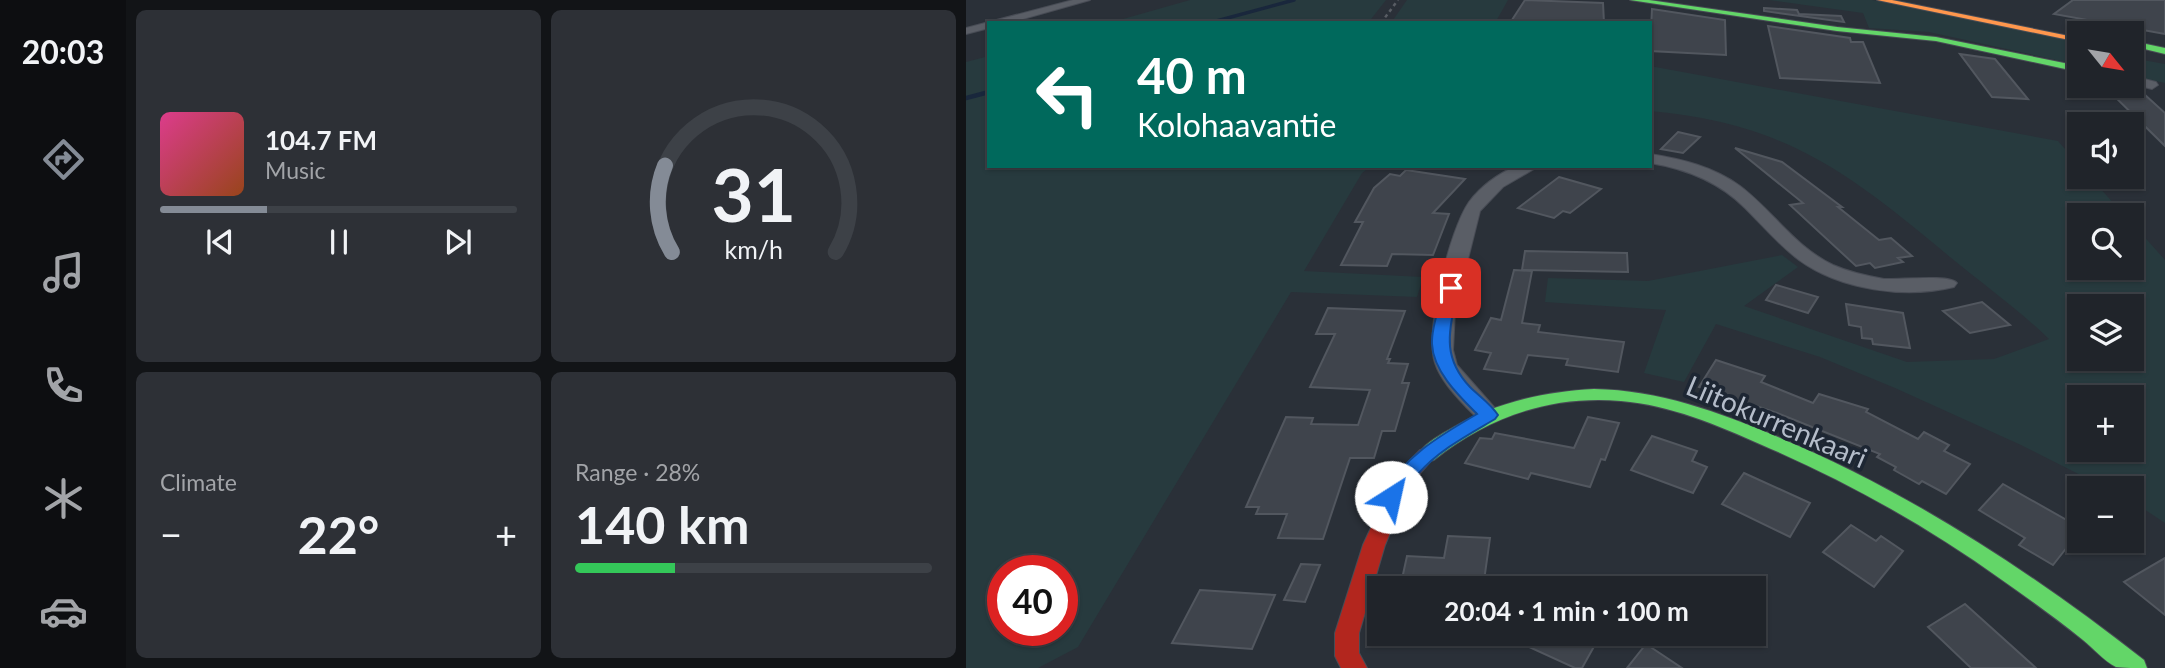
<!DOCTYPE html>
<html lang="en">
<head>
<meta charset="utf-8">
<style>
  body { margin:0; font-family:Lato,sans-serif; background:#2d3036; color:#f1f3f6; height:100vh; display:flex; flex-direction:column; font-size:26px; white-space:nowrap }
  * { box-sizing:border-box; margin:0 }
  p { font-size:23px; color:#a2a4a8 }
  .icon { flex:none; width:38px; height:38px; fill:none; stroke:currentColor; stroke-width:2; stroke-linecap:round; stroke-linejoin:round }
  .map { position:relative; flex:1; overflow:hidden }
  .sheet { display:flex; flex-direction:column; gap:10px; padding:10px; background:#121417; width:840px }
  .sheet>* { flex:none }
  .banner { position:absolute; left:21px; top:21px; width:665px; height:147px; border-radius:0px; box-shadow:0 2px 5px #0004,0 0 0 2px #3d4147; background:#00695c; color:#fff; overflow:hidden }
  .needle { width:46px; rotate:120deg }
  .fabs { position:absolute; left:1101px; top:21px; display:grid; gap:14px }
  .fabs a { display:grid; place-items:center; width:77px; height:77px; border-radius:0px; background:#20242a; box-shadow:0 2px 5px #0004,0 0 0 2px #3d4147; font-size:35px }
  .speed { position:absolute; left:21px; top:555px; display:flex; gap:14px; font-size:35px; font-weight:700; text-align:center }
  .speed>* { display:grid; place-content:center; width:91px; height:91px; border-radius:50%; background:#20242a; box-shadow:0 2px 5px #0004,0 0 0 2px #3d4147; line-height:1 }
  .speed .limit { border:10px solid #d22; background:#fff; color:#111 }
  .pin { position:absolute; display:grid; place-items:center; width:60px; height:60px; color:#fff; margin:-30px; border-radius:14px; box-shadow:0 4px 10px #0006 }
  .me { position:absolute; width:77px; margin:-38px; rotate:35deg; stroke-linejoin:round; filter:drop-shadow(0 0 5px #0008) }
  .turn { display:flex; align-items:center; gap:24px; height:147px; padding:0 35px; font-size:32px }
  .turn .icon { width:91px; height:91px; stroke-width:2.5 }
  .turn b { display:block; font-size:49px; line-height:60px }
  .big { font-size:52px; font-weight:700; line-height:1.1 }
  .sheet .tile { flex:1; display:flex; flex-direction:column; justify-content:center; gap:10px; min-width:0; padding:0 24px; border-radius:10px; background:#2d3036 }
  .sheet .dial { align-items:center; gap:0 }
  .dial svg { height:182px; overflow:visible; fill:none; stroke:#3d4147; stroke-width:7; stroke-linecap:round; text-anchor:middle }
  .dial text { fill:#f1f3f6; stroke:none }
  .song { display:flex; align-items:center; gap:21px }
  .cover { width:84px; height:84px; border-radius:10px; background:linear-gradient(135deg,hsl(330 70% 55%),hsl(20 70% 35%)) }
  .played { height:7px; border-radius:4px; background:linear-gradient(90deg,#848b96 30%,#3d4147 30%) }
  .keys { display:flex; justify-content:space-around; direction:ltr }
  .heat { display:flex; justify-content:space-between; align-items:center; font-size:38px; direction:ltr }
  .charge { height:10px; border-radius:5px; background:linear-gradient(90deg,#34c759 28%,#3d4147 0) }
  .sheet .tiles { flex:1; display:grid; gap:10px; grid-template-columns:repeat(2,1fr) }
  .trip { position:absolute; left:401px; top:576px; width:399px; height:70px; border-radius:0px; background:#20242a; box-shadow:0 2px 5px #0004,0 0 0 2px #3d4147; font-weight:700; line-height:70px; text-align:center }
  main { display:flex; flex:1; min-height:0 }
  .tab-bar { display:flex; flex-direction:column; width:126px; justify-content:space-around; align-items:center; background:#0d0e11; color:#a2a4a8 }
  .tab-bar .icon { width:49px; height:49px }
  .tab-bar .selected { color:#848b96 }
  .tab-bar b { font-size:32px; color:#f1f3f6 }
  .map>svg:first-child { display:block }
  .green { fill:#273a3e; fill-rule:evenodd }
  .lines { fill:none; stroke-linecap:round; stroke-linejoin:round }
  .stream-far1 { stroke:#19273c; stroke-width:3.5 }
  .stream { stroke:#19273c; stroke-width:4.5 }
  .building { fill:#3f444c; stroke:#52575f; stroke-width:2 }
  .street-casing { stroke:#484c55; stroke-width:2 }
  .fast-casing { stroke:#484c55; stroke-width:2 }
  .slow-casing { stroke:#484c55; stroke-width:2 }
  .jam-casing { stroke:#484c55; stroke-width:2 }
  .street { fill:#5a5e66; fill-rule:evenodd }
  .fast { fill:#63d668; fill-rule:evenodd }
  .slow { fill:#ff974d; fill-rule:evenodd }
  .jam { fill:#b3261e; fill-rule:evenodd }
  .rail { stroke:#595d64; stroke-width:2.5; stroke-dasharray:3.5 3.5; stroke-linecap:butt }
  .route { fill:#1a73e8; stroke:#114b97; stroke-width:2 }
  .labels { text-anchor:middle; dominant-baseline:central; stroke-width:7; stroke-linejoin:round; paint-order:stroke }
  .near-street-label { font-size:28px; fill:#b4bcc9; stroke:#1d2633 }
</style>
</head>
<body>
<main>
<nav class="tab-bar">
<b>20:03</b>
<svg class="icon selected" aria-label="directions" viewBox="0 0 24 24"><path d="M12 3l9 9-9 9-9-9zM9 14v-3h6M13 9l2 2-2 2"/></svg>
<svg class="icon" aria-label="music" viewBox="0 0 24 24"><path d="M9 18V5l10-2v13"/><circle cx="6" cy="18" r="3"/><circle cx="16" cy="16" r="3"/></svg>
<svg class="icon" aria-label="phone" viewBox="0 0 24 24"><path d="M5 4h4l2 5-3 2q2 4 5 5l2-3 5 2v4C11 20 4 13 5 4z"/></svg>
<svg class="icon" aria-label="climate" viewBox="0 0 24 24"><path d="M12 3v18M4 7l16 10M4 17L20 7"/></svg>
<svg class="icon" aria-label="car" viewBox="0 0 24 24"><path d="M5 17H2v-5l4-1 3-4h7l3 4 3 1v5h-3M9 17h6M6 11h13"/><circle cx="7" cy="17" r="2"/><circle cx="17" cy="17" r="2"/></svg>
</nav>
<section class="sheet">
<div class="tiles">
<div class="tile">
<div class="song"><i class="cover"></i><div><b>104.7 FM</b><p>Music</p></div></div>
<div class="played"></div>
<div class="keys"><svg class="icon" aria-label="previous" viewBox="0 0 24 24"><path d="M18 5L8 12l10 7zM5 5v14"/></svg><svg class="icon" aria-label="pause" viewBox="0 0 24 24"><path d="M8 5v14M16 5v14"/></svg><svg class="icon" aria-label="next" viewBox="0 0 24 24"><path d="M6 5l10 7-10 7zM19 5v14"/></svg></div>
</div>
<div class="tile dial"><svg viewBox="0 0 100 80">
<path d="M14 69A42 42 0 1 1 86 69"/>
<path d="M14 69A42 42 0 0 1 11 31" stroke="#848b96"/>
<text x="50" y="56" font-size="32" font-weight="700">31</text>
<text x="50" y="72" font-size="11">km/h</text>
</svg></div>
<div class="tile"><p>Climate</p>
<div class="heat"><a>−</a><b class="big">22°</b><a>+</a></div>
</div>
<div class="tile"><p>Range · 28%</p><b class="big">140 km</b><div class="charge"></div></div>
</div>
</section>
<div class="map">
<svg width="1199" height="668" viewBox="0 0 1199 668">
  <rect width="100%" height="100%" fill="#2a3038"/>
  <!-- green -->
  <g class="green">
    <polygon points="224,0 420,0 402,23 143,23"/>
    <polygon points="441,0 542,0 529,23 425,23"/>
    <polygon points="803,0 906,0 1113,42 1113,65 963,32 903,28 897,13"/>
    <path d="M 23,56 L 23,166 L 405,166 L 396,173 L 338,271 L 457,277 L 451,297 L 325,292 L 112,647 L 72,668 L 0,668 L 0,62 ZM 96,570 L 96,630 L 37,630 L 37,570 Z"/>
    <polygon points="1166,58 1199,64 1199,83 1166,76"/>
    <path d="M 684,66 L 1092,141 L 1113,165 L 1113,177 L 1124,177 L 1158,215 L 1113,215 L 1113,268 L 1166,268 L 1166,223 L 1199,260 L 1199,523 L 1166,501 L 1166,488 L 1140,488 L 1055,445 L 929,388 L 854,357 L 750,324 L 718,382 L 678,373 L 700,310 L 579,302 L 582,278 L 682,281 L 816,255 L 832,267 L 778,306 L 941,362 L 1028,359 L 1083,339 C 1053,310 1017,284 984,257 C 883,173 820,123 684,111 ZM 1113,306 L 1166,306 L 1166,359 L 1113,359 ZM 1113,397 L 1166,397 L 1166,450 L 1113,450 Z"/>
  </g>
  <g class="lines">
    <!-- stream-far1 -->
    <polyline class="stream-far1" points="243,23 328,0"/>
    <!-- stream -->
    <polyline class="stream" points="0,98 23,92"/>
  </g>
  <!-- building -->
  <g class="building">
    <polygon points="559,0 637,3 638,23 544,23"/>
    <polygon points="1107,0 1199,0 1199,34 1088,14"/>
    <polygon points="798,8 831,10 833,14 875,16 878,22 798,11"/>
    <polygon points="686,9 759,20 760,55 684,51"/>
    <polygon points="802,26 884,38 885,42 897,42 914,83 814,78"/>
    <polygon points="994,54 1029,59 1062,99 1026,97"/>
    <polygon points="1144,92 1178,94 1199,113 1199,146"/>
    <polygon points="712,132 734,137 717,153 695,149"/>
    <polygon points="769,148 816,162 876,207 872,207 913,240 925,238 946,256 932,258 937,262 909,268 904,263 890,266 824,205 837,203"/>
    <polygon points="440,170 499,179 467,213 483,214 467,255 426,254 421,266 375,265 397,222 389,222 408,188 424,174 434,176"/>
    <polygon points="593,177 635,189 604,213 597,211 588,218 552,208"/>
    <polygon points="559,251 661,253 662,272 556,270"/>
    <polygon points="548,270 566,271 556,323 574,325 572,332 658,342 652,372 600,365 602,359 562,355 555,374 518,369 525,353 509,350 525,318 535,320"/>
    <polygon points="810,285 852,297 842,313 800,300"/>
    <polygon points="1016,302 1044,325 1004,333 977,311"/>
    <polygon points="880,304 937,313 944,348 907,344 906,339 896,338 895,327 883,325"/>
    <polygon points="362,308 439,311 421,359 424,359 422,363 442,364 436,383 443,383 429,431 416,431 408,458 384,458 357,539 312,538 321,514 290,514 293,507 280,507 320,417 347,418 345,424 392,425 404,390 344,387 369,334 350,334"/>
    <polygon points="750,360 799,376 795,382 847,403 853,394 902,409 900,412 952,439 958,432 983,445 978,451 1004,464 980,494 956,481 953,484 928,470 930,467 911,457 914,454 811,413 733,387"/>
    <polygon points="622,417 653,423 639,460 635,459 624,487 565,473 562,479 499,463 514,438 526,439 529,433 608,448"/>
    <polygon points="686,436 731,451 726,461 741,467 727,493 665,470"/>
    <polygon points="778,473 844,503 824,537 756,504"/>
    <polygon points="1037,484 1113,527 1113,532 1087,565 1053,545 1059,538 1013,510"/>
    <polygon points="885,525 910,541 915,536 937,551 908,587 857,552"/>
    <polygon points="482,536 524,538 517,588 434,588 441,556 478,558"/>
    <polygon points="1199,558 1199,615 1158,582"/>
    <polygon points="335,564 354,565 339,602 318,600"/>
    <polygon points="234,590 309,595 286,649 206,643"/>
    <polygon points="999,604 1070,668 1005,668 962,627"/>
    <polygon points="535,634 635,634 616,668 609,668"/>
    <polygon points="680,644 716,668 661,668"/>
  </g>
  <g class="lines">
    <!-- street casing -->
    <g class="street-casing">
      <g id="street">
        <polygon points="107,0 124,0 43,23 23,23 23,28 0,34 0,28"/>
        <polygon points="1166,76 1190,82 1192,85 1186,89 1166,84"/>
        <path d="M 684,154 C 716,159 748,167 774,186 C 807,211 829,247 867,265 C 883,272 901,276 918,279 C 933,280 984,274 991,283 L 988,287 C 939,299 874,290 833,260 C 813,245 797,226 779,208 C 753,182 721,169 684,163 Z"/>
        <path d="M 550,166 L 573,166 L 537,187 L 514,211 L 489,311 L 487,350 L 491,365 L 535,415 L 531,421 C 516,425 510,417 500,407 C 488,394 474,379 469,363 C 458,332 484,229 503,202 C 515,186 532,174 550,166 Z"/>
      </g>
    </g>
    <!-- fast casing -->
    <g class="fast-casing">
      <g id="fast">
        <polygon points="664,0 683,0 871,27 970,37 1113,66 1113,72 970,41 871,31"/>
        <polygon points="1166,41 1199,48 1199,54 1166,46"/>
        <path d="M 628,389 C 693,390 752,412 812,437 C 945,493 1064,571 1178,660 L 1181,668 C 1172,668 1157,668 1150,667 C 1138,661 1127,648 1117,640 C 1091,619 1063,599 1036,580 C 961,526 880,481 796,445 C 751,425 704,405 655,401 C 585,395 522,417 468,460 L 461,462 L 454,460 L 452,455 C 457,445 471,437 481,431 C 527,403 575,392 628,389 Z"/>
      </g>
    </g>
    <!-- slow casing -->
    <g class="slow-casing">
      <polygon id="slow" points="911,0 926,0 1113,38 1113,42"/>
    </g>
    <!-- jam casing -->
    <g class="jam-casing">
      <polygon id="jam" points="461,448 468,450 470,455 444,485 419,545 393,633 393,653 401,668 375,668 369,656 369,633 397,545 429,476 454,450"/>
    </g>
    <!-- street -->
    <use href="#street" class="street"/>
    <!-- fast -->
    <use href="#fast" class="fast"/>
    <!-- slow -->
    <use href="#slow" class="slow"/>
    <!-- jam -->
    <use href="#jam" class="jam"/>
    <!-- rail -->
    <polyline class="rail" points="415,23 432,0"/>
  </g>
  <!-- route -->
  <path class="route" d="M 485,284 L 492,288 C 485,327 473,354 504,387 C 513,396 525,404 532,415 L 529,419 C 502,435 473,450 452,474 C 442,485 437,508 418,502 L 415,497 C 437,457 473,436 511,414 C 493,396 467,371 466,344 C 465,327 474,305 478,288 Z"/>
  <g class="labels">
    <!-- near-street labels -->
    <g class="near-street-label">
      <text transform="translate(811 421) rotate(23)">Liitokurrenkaari</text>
    </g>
  </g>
</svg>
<div class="fabs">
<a><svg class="needle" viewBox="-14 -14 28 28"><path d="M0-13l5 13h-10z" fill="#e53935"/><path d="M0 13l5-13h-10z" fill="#a2a4a8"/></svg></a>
<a><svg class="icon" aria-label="sound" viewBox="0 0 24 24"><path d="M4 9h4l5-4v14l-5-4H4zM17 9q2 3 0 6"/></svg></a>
<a><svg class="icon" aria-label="search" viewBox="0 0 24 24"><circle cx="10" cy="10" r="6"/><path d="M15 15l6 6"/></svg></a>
<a><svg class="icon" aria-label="layers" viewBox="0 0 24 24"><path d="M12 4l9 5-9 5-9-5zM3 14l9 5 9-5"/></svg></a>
<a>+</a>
<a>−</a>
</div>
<div class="speed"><div class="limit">40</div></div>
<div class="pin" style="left:485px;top:288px;background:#d93025"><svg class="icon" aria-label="arrive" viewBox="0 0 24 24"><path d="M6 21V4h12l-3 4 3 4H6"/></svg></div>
<svg class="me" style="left:425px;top:497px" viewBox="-20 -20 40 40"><circle r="19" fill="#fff"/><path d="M0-13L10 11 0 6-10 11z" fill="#1a73e8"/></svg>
<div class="trip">20:04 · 1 min · 100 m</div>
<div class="banner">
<div class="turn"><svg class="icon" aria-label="left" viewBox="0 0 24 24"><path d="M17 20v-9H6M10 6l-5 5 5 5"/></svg><div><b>40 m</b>Kolohaavantie</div></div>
</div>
</div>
</main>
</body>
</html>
